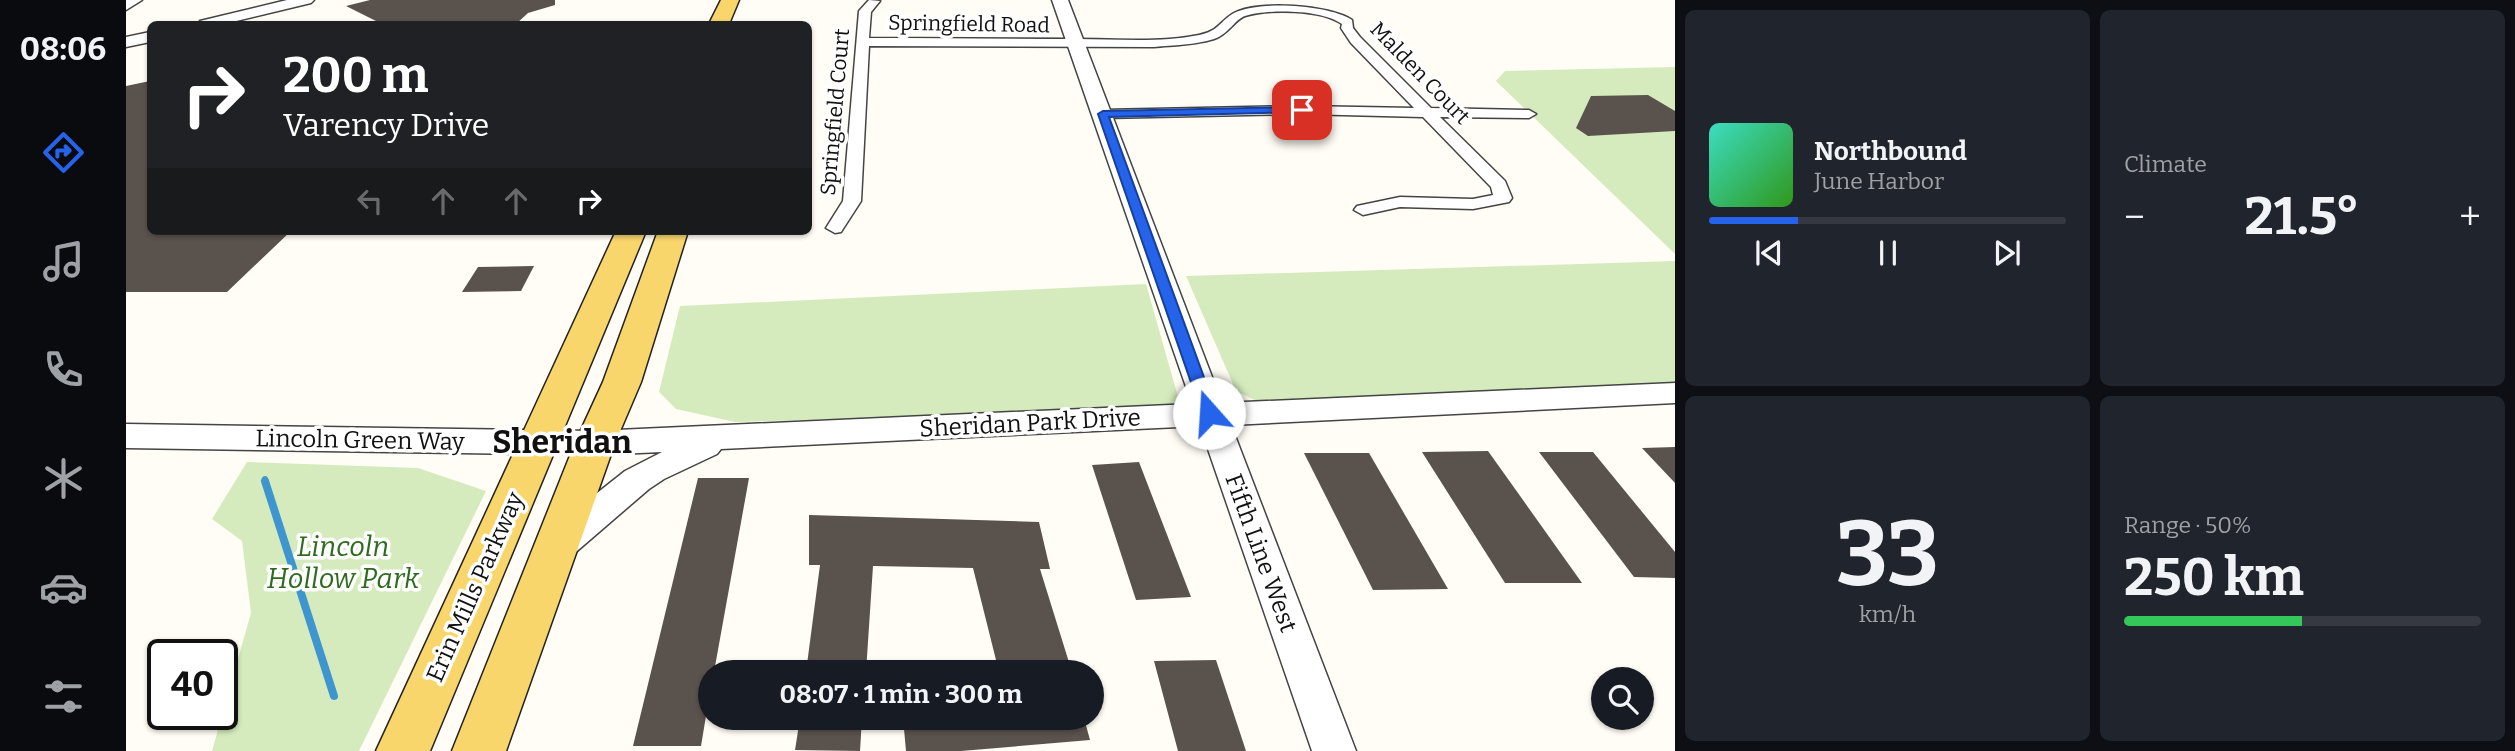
<!DOCTYPE html>
<html lang="en">
<head>
<meta charset="utf-8">
<style>
  body { margin:0; font-family:Bitter,serif; background:#20242c; color:#f1f3f6; height:100vh; display:flex; flex-direction:column; font-size:26px; white-space:nowrap }
  * { box-sizing:border-box; margin:0 }
  p { font-size:23px; color:#9ea1a6 }
  .icon { flex:none; width:38px; height:38px; fill:none; stroke:currentColor; stroke-width:2; stroke-linecap:round; stroke-linejoin:round }
  .map { position:relative; flex:1; overflow:hidden }
  .side { display:flex; flex-direction:column; gap:10px; padding:10px; background:#0d0f14; width:840px }
  .side>* { flex:none }
  .top-card { position:absolute; left:21px; top:21px; width:665px; height:214px; border-radius:10px; box-shadow:0 2px 5px #0004; background:#202124; color:#fff; overflow:hidden }
  .tools { position:absolute; left:1465px; top:667px; display:grid; gap:14px }
  .tools a { display:grid; place-items:center; width:63px; height:63px; border-radius:50%; background:#171b24; box-shadow:0 2px 5px #0004; font-size:35px }
  .speed { position:absolute; left:21px; top:639px; display:flex; gap:14px; font-size:35px; font-weight:700; text-align:center }
  .speed>* { display:grid; place-content:center; width:91px; height:91px; border-radius:50%; background:#171b24; box-shadow:0 2px 5px #0004; line-height:1 }
  .speed .limit { border:4px solid #111; border-radius:10px; background:#fff; color:#111 }
  .pin { position:absolute; display:grid; place-items:center; width:60px; height:60px; color:#fff; margin:-30px; border-radius:14px; box-shadow:0 4px 10px #0006 }
  .me { position:absolute; width:77px; margin:-38px; rotate:341deg; stroke-linejoin:round; filter:drop-shadow(0 0 5px #0008) }
  .turn { display:flex; align-items:center; gap:24px; height:147px; padding:0 21px; font-size:32px }
  .turn .icon { width:91px; height:91px; stroke-width:2.5 }
  .turn b { display:block; font-size:49px; line-height:60px }
  .lanes { display:flex; align-items:center; height:66px; padding:0 21px; background:#0003; justify-content:center; gap:35px; direction:ltr }
  .lanes .off { opacity:.35 }
  .big { font-size:52px; font-weight:700; line-height:1.1 }
  .side .widget { flex:1; display:flex; flex-direction:column; justify-content:center; gap:10px; min-width:0; padding:0 24px; border-radius:10px; background:#20242c }
  .side .dial { align-items:center; gap:0 }
  .dial b { font-size:91px; line-height:1 }
  .song { display:flex; align-items:center; gap:21px }
  .cover { width:84px; height:84px; border-radius:10px; background:linear-gradient(135deg,hsl(170 70% 55%),hsl(110 70% 35%)) }
  .played { height:7px; border-radius:4px; background:linear-gradient(90deg,#2563eb 25%,#363941 25%) }
  .keys { display:flex; justify-content:space-around; direction:ltr }
  .heat { display:flex; justify-content:space-between; align-items:center; font-size:38px; direction:ltr }
  .charge { height:10px; border-radius:5px; background:linear-gradient(90deg,#34c759 50%,#363941 0) }
  .side .tiles { flex:1; display:grid; gap:10px; grid-template-columns:repeat(2,1fr) }
  .trip { position:absolute; left:572px; top:660px; width:406px; height:70px; border-radius:35px; background:#171b24; box-shadow:0 2px 5px #0004; font-weight:700; line-height:70px; text-align:center }
  main { display:flex; flex:1; min-height:0 }
  .dock { display:flex; flex-direction:column; width:126px; justify-content:space-around; align-items:center; background:#090b0e; color:#9ea1a6 }
  .dock .icon { width:49px; height:49px }
  .dock .selected { color:#2563eb }
  .dock b { font-size:32px; color:#f1f3f6 }
  .map>svg:first-child { display:block }
  .green { fill:#d5ebbd }
  .lines { fill:none; stroke-linecap:round; stroke-linejoin:round }
  .stream-far1 { stroke:#3f96cf; stroke-width:6 }
  .stream { stroke:#3f96cf; stroke-width:8 }
  .building { fill:#5a524d }
  .minor-casing { stroke:#444; stroke-width:3 }
  .tertiary-casing { stroke:#444; stroke-width:3 }
  .primary-casing { stroke:#222; stroke-width:3 }
  .minor { fill:#fff; fill-rule:evenodd }
  .tertiary { fill:#fff; fill-rule:evenodd }
  .primary { fill:#f9d66b; fill-rule:evenodd }
  .route { fill:#2563eb; stroke:#184099; stroke-width:2 }
  .labels { text-anchor:middle; dominant-baseline:central; stroke-width:7; stroke-linejoin:round; paint-order:stroke }
  .far-street-label { font-size:21px; fill:#111; stroke:#fff }
  .street-label { font-size:24px; fill:#111; stroke:#fff }
  .near-park-label { font-size:28px; font-style:italic; fill:#2f6b1f; stroke:#fff }
  .district-label { font-size:32px; font-weight:bold; fill:#111; stroke:#fff }
</style>
</head>
<body>
<main>
<nav class="dock">
<b>08:06</b>
<svg class="icon selected" aria-label="directions" viewBox="0 0 24 24"><path d="M12 3l9 9-9 9-9-9zM9 14v-3h6M13 9l2 2-2 2"/></svg>
<svg class="icon" aria-label="music" viewBox="0 0 24 24"><path d="M9 18V5l10-2v13"/><circle cx="6" cy="18" r="3"/><circle cx="16" cy="16" r="3"/></svg>
<svg class="icon" aria-label="phone" viewBox="0 0 24 24"><path d="M5 4h4l2 5-3 2q2 4 5 5l2-3 5 2v4C11 20 4 13 5 4z"/></svg>
<svg class="icon" aria-label="climate" viewBox="0 0 24 24"><path d="M12 3v18M4 7l16 10M4 17L20 7"/></svg>
<svg class="icon" aria-label="car" viewBox="0 0 24 24"><path d="M5 17H2v-5l4-1 3-4h7l3 4 3 1v5h-3M9 17h6M6 11h13"/><circle cx="7" cy="17" r="2"/><circle cx="17" cy="17" r="2"/></svg>
<svg class="icon" aria-label="filters" viewBox="0 0 24 24"><path d="M4 7h16M4 17h16"/><circle cx="9" cy="7" r="2"/><circle cx="15" cy="17" r="2"/></svg>
</nav>
<div class="map">
<svg width="1549" height="751" viewBox="0 0 1549 751">
  <rect width="100%" height="100%" fill="#fffdf5"/>
  <!-- green -->
  <g class="green">
    <polygon points="1549,67 1549,254 1370,81 1379,71"/>
    <polygon points="1549,261 1549,386 1141,406 1110,391 1060,276"/>
    <polygon points="1020,284 1054,404 1040,411 609,422 550,409 533,392 554,306"/>
    <polygon points="121,462 292,468 360,491 233,751 86,751 125,613 116,541 86,519"/>
  </g>
  <g class="lines">
    <!-- stream-far1 -->
    <polyline class="stream-far1" points="139,479 140,482"/>
    <!-- stream -->
    <polyline class="stream" points="139,481 208,696"/>
  </g>
  <!-- building -->
  <g class="building">
    <polygon points="244,0 429,0 429,5 402,13 390,24 256,24 220,6"/>
    <polygon points="24,81 24,231 165,231 101,292 0,292 0,86"/>
    <polygon points="1522,95 1549,111 1549,131 1462,136 1450,128 1465,96"/>
    <polygon points="408,266 395,291 336,292 352,267"/>
    <polygon points="1549,447 1549,483 1516,448"/>
    <polygon points="1362,451 1456,583 1379,583 1296,452"/>
    <polygon points="1413,452 1467,452 1549,552 1549,578 1508,577"/>
    <polygon points="1178,453 1243,453 1322,589 1247,590"/>
    <polygon points="1013,462 1065,597 1010,600 966,465"/>
    <polygon points="572,478 623,478 588,672 584,672 584,692 575,746 507,746"/>
    <polygon points="683,515 913,522 924,569 914,569 946,672 873,672 847,568 747,566 740,672 680,672 694,565 683,565"/>
    <polygon points="1090,660 1120,751 1052,751 1028,661"/>
    <polygon points="674,718 736,718 734,751 669,750"/>
    <polygon points="777,718 958,718 964,740 835,751 780,751"/>
  </g>
  <g class="lines">
    <!-- minor casing -->
    <g class="minor-casing">
      <path id="minor" d="M 743,0 L 754,1 L 745,12 L 743,38 C 813,38 882,39 951,39 C 991,39 1034,43 1073,35 C 1093,31 1094,21 1108,13 C 1132,0 1204,5 1226,20 L 1227,28 L 1234,37 L 1305,108 L 1403,110 L 1410,114 L 1403,118 L 1314,117 L 1379,181 L 1386,198 L 1383,202 L 1347,209 L 1274,207 L 1237,215 L 1228,210 L 1231,206 L 1274,197 L 1347,199 L 1367,195 L 1365,187 L 1297,117 L 1176,114 L 977,118 L 970,114 L 977,110 L 1176,106 L 1288,108 L 1225,43 L 1215,28 L 1216,24 C 1195,9 1142,9 1119,16 C 1108,20 1103,34 1088,39 C 1069,45 1048,45 1028,47 L 743,46 L 735,201 L 715,232 L 709,233 L 700,228 L 717,201 L 733,11 Z"/>
    </g>
    <!-- tertiary casing -->
    <g class="tertiary-casing">
      <g id="tertiary">
        <polygon points="0,0 16,0 0,10"/>
        <polygon points="161,0 188,0 185,3 98,24 72,24 74,21"/>
        <polygon points="926,0 942,0 1096,403 1549,383 1549,403 1105,425 1230,751 1186,751 1074,426 595,449 591,454 538,479 523,489 444,557 431,561 418,557 413,546 418,535 499,471 536,452 469,455 0,448 0,424 469,431 1066,404"/>
        <polygon points="24,32 24,42 0,47 0,37"/>
      </g>
    </g>
    <!-- primary casing -->
    <g class="primary-casing">
      <g id="primary">
        <polygon points="595,0 613,0 603,24 583,24"/>
        <polygon points="490,231 520,231 304,751 250,751"/>
        <polygon points="532,231 562,231 515,382 489,443 380,751 326,751 449,443 477,382"/>
      </g>
    </g>
    <!-- minor -->
    <use href="#minor" class="minor"/>
    <!-- tertiary -->
    <use href="#tertiary" class="tertiary"/>
    <!-- primary -->
    <use href="#primary" class="primary"/>
  </g>
  <!-- route -->
  <polygon class="route" points="1176,107 1180,108 1180,112 983,117 1091,413 1089,417 1077,417 972,114 977,111"/>
  <g class="labels">
    <!-- far-street labels -->
    <g class="far-street-label">
      <text transform="translate(843 24) rotate(1)">Springfield Road</text>
      <text transform="translate(1294 73) rotate(46)">Malden Court</text>
      <text transform="translate(709 112) rotate(-85)">Springfield Court</text>
    </g>
    <!-- street labels -->
    <g class="street-label">
      <text transform="translate(904 423) rotate(-3)">Sheridan Park Drive</text>
      <text transform="translate(234 440) rotate(1)">Lincoln Green Way</text>
      <text transform="translate(1135 553) rotate(70)">Fifth Line West</text>
      <text transform="translate(349 587) rotate(-66)">Erin Mills Parkway</text>
    </g>
    <!-- near-park labels -->
    <g class="near-park-label">
      <text x="217" y="546">Lincoln<tspan x="217" dy="32">Hollow Park</tspan></text>
    </g>
    <!-- district labels -->
    <g class="district-label">
      <text x="436" y="442">Sheridan</text>
    </g>
  </g>
</svg>
<div class="tools">
<a><svg class="icon" aria-label="search" viewBox="0 0 24 24"><circle cx="10" cy="10" r="6"/><path d="M15 15l6 6"/></svg></a>
</div>
<div class="speed"><div class="limit">40</div></div>
<div class="pin" style="left:1176px;top:110px;background:#d93025"><svg class="icon" aria-label="arrive" viewBox="0 0 24 24"><path d="M6 21V4h12l-3 4 3 4H6"/></svg></div>
<svg class="me" style="left:1083px;top:413px" viewBox="-20 -20 40 40"><circle r="19" fill="#fff"/><path d="M0-13L10 11 0 6-10 11z" fill="#2563eb"/></svg>
<div class="trip">08:07 · 1 min · 300 m</div>
<div class="top-card">
<div class="turn"><svg class="icon" aria-label="right" viewBox="0 0 24 24"><path d="M7 20v-9h11M14 6l5 5-5 5"/></svg><div><b>200 m</b>Varency Drive</div></div>
<div class="lanes"><svg class="icon off" aria-label="left" viewBox="0 0 24 24"><path d="M17 20v-9H6M10 6l-5 5 5 5"/></svg><svg class="icon off" aria-label="ahead" viewBox="0 0 24 24"><path d="M12 20V5M6 11l6-6 6 6"/></svg><svg class="icon off" aria-label="ahead" viewBox="0 0 24 24"><path d="M12 20V5M6 11l6-6 6 6"/></svg><svg class="icon" aria-label="right" viewBox="0 0 24 24"><path d="M7 20v-9h11M14 6l5 5-5 5"/></svg></div>
</div>
</div>
<section class="side">
<div class="tiles">
<div class="widget">
<div class="song"><i class="cover"></i><div><b>Northbound</b><p>June Harbor</p></div></div>
<div class="played"></div>
<div class="keys"><svg class="icon" aria-label="previous" viewBox="0 0 24 24"><path d="M18 5L8 12l10 7zM5 5v14"/></svg><svg class="icon" aria-label="pause" viewBox="0 0 24 24"><path d="M8 5v14M16 5v14"/></svg><svg class="icon" aria-label="next" viewBox="0 0 24 24"><path d="M6 5l10 7-10 7zM19 5v14"/></svg></div>
</div>
<div class="widget"><p>Climate</p>
<div class="heat"><a>−</a><b class="big">21.5°</b><a>+</a></div>
</div>
<div class="widget dial"><b>33</b><p>km/h</p></div>
<div class="widget"><p>Range · 50%</p><b class="big">250 km</b><div class="charge"></div></div>
</div>
</section>
</main>
</body>
</html>
